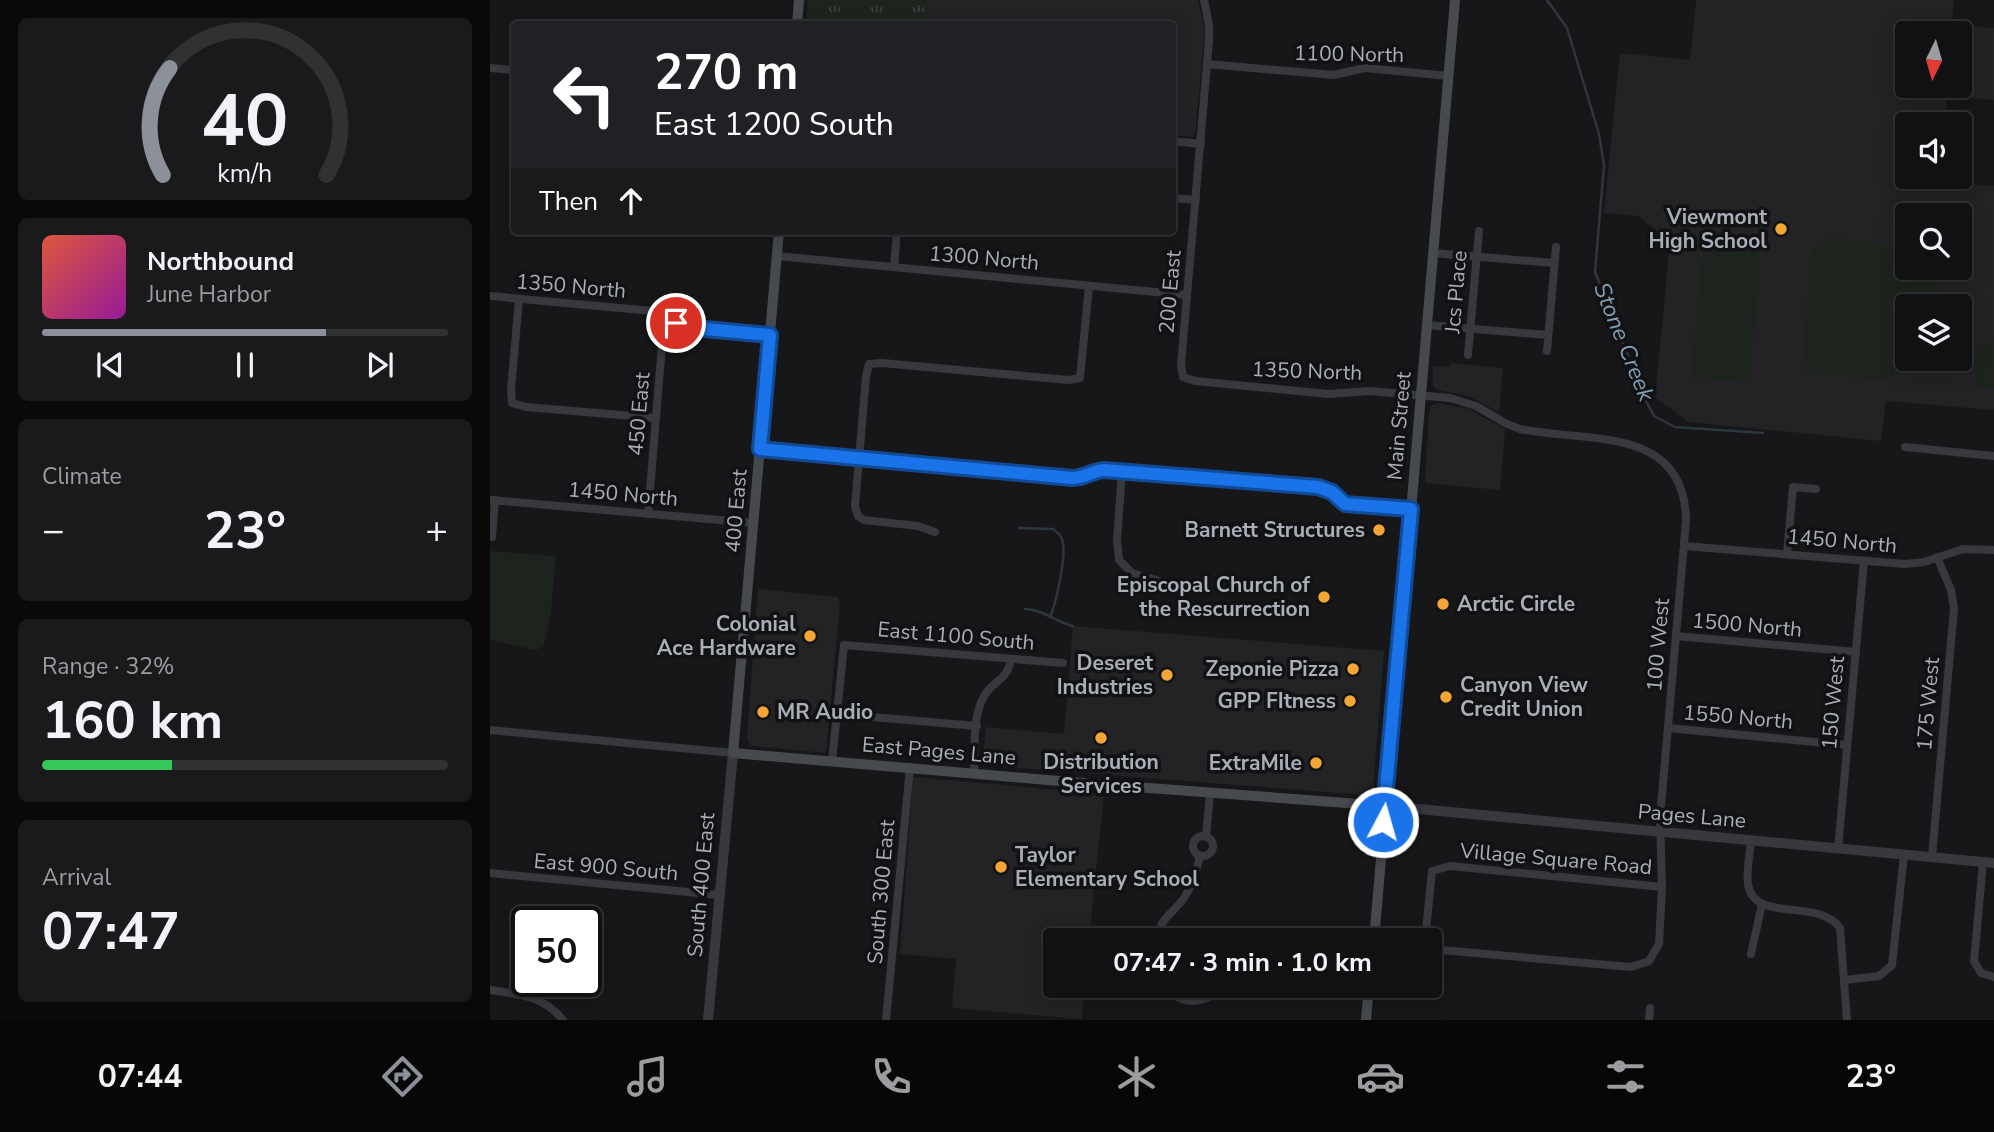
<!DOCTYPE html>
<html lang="en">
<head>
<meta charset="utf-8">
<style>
  body { margin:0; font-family:"Nunito Sans",sans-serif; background:#1a1a1c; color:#f1f3f6; height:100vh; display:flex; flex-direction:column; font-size:26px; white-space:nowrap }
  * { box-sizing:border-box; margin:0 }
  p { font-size:23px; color:#9c9da0 }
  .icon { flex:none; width:38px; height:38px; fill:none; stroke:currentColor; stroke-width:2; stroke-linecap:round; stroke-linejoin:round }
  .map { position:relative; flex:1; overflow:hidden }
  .sheet { display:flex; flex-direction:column; gap:18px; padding:18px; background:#09090a; width:490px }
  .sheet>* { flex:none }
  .top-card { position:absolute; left:21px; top:21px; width:665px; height:214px; border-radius:7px; box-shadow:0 4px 18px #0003,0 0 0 2px #303133; background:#202124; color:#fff; overflow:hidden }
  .needle { width:46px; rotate:185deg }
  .buttons { position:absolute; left:1405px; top:21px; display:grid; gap:14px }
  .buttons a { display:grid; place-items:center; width:77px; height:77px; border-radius:7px; background:#111113; box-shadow:0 4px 18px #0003,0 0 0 2px #303133; font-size:35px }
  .speed { position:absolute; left:21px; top:906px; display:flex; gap:14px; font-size:35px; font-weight:700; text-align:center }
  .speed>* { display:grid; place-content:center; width:91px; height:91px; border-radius:50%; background:#111113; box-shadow:0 4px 18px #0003,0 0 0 2px #303133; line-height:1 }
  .speed .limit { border:4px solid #111; border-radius:10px; background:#fff; color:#111 }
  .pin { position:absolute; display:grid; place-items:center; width:60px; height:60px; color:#fff; margin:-30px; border:4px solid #fff; border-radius:50%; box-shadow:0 2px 7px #0007 }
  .me { position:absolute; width:77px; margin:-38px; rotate:6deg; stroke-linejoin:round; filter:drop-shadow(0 0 5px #0008) }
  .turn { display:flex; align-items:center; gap:24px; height:147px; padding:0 28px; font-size:32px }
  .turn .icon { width:91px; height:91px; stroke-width:2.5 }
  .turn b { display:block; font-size:49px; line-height:60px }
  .then { display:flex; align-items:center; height:66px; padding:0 28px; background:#0003; gap:14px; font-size:26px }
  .big { font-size:52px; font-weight:700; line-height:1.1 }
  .sheet .widget { flex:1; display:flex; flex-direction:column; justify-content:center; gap:10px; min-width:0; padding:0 24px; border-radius:10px; background:#1a1a1c }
  .sheet .dial { align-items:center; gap:0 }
  .dial svg { height:182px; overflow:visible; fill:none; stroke:#303133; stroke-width:7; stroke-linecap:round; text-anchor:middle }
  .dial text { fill:#f1f3f6; stroke:none }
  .song { display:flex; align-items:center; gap:21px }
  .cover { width:84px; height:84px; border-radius:10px; background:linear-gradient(135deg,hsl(10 70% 55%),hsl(300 70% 35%)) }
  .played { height:7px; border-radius:4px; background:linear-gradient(90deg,#8c9099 70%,#303133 70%) }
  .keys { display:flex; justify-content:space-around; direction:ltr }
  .heat { display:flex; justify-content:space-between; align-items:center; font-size:38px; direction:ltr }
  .charge { height:10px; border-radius:5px; background:linear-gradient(90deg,#34c759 32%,#303133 0) }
  .trip { position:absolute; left:553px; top:928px; width:399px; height:70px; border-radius:7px; background:#111113; box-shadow:0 4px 18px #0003,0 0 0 2px #303133; font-weight:700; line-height:70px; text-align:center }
  .dock { display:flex; height:112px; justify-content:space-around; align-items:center; background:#070708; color:#9c9da0 }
  .dock .icon { width:49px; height:49px }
  .dock .on { color:#8c9099 }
  .dock b { font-size:32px; color:#f1f3f6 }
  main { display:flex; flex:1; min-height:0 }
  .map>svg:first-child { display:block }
  .built { fill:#232326; fill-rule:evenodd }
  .green { fill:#1d241d }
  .park { fill:url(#park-tufts) }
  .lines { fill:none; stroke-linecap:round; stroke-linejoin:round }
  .stream { stroke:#2d373d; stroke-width:2.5 }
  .minor { stroke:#38393e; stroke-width:8 }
  .tertiary { stroke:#38393e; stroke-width:10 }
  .secondary { stroke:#46494e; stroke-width:10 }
  .route-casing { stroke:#114b97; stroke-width:18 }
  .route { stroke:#1a73e8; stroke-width:12 }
  .poi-dot { fill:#f3a535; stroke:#121214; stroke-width:2.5 }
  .labels { text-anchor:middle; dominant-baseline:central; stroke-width:7; stroke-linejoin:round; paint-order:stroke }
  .street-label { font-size:21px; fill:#a9afb9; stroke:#121214 }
  .poi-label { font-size:21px; font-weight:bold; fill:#a9afb9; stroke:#121214; text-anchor:end }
  .water-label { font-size:23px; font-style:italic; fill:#80a0b4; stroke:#121214 }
</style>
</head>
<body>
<main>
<section class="sheet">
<div class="widget dial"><svg viewBox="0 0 100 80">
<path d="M14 69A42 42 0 1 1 86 69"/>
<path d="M14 69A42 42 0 0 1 17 22" stroke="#8c9099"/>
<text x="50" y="56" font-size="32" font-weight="700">40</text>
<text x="50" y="72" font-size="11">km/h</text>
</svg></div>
<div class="widget">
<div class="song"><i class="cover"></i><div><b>Northbound</b><p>June Harbor</p></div></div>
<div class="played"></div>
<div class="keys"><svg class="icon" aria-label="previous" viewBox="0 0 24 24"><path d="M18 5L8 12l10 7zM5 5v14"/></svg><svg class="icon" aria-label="pause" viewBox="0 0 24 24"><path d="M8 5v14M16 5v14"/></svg><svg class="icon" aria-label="next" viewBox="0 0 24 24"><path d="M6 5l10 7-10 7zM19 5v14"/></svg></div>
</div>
<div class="widget"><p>Climate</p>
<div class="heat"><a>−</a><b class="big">23°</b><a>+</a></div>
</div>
<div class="widget"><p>Range · 32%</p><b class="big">160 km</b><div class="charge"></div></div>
<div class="widget"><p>Arrival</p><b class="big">07:47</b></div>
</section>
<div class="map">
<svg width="1504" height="1020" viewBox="0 0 1504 1020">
  <defs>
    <pattern id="park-tufts" width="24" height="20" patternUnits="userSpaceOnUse" patternTransform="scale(1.75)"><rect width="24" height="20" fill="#1d241d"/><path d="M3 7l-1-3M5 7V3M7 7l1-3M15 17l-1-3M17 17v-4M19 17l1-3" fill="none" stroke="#3b413c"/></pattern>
  </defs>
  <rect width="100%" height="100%" fill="#171719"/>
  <!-- built -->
  <g class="built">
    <polygon points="435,0 708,0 714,26 714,42 705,134 701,137 683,135 682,24 433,24"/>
    <path d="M 1206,0 L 1464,0 L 1462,24 L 1504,28 L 1504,100 L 1457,96 L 1454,124 L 1418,124 L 1418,177 L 1449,177 L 1449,181 L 1504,186 L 1504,410 L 1396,401 L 1391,441 L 1198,422 L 1165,397 L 1180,242 L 1148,216 L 1114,213 L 1130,53 L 1200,60 ZM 1418,33 L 1470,33 L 1470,86 L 1418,86 ZM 1418,215 L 1470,215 L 1470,268 L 1418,268 ZM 1418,306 L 1470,306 L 1470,359 L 1418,359 Z"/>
    <polygon points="961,363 1013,368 1009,412 978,396 949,390 943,387 943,366 960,367"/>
    <polygon points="948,403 979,409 1015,429 1010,490 935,483 939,412 942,405"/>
    <polygon points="268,589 348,597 350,605 336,753 260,746 257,736"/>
    <polygon points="583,626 894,651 883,789 875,795 492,765 496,727 574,734"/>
    <polygon points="423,777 614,794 599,940 565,940 565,985 595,985 592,1019 462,1008 466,959 410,954"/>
  </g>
  <!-- green -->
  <g class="green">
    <polygon points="1339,238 1417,246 1418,268 1452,268 1448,306 1418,306 1418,359 1427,359 1413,369 1391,380 1312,372 1321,250 1332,241 1338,242"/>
    <polygon points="1213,248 1271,253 1259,382 1201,377"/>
    <polygon points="1489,342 1504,343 1504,388 1485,387"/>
    <polygon points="0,551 66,556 61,612 54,646 46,650 0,640"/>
  </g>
  <!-- park -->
  <polygon class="park" points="318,0 435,0 433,24 316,24"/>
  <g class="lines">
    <!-- stream -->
    <g class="stream">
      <polyline points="1057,0 1077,28 1109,134 1114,165 1105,272 1156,401 1164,416 1185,427 1273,433"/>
      <path d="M 529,528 L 563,529 C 568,533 572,536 573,543 C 576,557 566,604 560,617"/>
      <path d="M 535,609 C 552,609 566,622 583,626"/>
    </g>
    <!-- minor -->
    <g class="minor">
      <path d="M 714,0 L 719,25 L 719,41 L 691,365 L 693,377 L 705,381 L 838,394 L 880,391 L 960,398 L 986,406 L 1017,424 L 1030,429 C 1096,443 1195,424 1196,521 L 1170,818 L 1172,887 L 1169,944 L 1159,961 L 1141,967 L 940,949"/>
      <polyline points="717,64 843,75 875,68 959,76"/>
      <polyline points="0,68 24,70"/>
      <polyline points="682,141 711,144"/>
      <polyline points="682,198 706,200"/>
      <polyline points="943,253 1064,263"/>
      <polyline points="287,256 697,295"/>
      <polyline points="404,267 407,231"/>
      <polyline points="0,296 162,311 173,314 197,328 280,335"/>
      <polyline points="29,299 21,390 22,403 36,407 166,418"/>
      <polyline points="937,325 1058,335"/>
      <polyline points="1057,351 1066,247"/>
      <polyline points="978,355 989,231"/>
      <polyline points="1415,447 1504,456"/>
      <path d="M 270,449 L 582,478 C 594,478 602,470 614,470 L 828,487 L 842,492 L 855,504 L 921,509"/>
      <polyline points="632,471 627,540 629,560 642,573 680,584"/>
      <polyline points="0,500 264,523"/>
      <polyline points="158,514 173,333 180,318"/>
      <polyline points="445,532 428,526 374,520 368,516 365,506 376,376 379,364 392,363 579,380 590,378 599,286"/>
      <polyline points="2,537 5,500"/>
      <polyline points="1194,546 1415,564 1434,562 1473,549 1504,550"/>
      <polyline points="1297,554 1303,487 1326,489"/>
      <polyline points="1186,636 1366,652"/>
      <polyline points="346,714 487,726"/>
      <polyline points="1178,728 1357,745"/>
      <polyline points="0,730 243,753"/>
      <polyline points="342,761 354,645 573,663"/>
      <path d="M 484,774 C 485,751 482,719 493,698 C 501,681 518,681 521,659"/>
      <circle cx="713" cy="846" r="10"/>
      <polyline points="716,837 720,793"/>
      <path d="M 1261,840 C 1260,854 1256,870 1258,884 C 1264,924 1328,897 1350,928 L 1357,1020"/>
      <polyline points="1348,849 1374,561"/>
      <polyline points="1442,857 1464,608 1461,590 1447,557"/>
      <polyline points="1493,862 1484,961 1491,973 1504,977"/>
      <polyline points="0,873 230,895"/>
      <path d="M 666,940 C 673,914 680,917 694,898 C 703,885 706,871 710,856"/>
      <polyline points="935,940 942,871 960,866 1172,887"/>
      <polyline points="1261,954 1272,904"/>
      <polyline points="1354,980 1389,976 1402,965 1414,855"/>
      <path d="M 671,985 C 696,1010 714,1002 741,985"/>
      <path d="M 0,990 C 29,994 54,996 73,1020"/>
      <polyline points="396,1020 420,767"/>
      <polyline points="1159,1020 1160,1008"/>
    </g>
    <!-- tertiary -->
    <g class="tertiary">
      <polyline points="896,806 1504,863"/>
      <polyline points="218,1020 243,753"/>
    </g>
    <!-- secondary -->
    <g class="secondary">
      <polyline points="307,24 309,0"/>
      <polyline points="289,231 243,753 580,782 896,806"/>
      <polyline points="884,940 965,0"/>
      <polyline points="876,1020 879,985"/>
    </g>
  </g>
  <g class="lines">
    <!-- route casing -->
    <g class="route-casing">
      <path id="route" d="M 186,323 L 204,328 L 280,335 L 270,449 L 582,478 C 594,478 602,471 614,470 L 828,487 L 842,492 L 855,504 L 921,509 L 893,822"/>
    </g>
    <!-- route -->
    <use href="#route" class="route"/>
  </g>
  <!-- markers -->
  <g class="poi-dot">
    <circle cx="1291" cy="229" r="7"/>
    <circle cx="889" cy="530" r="7"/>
    <circle cx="834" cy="597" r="7"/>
    <circle cx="953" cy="604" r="7"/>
    <circle cx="320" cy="636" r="7"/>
    <circle cx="863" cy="669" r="7"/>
    <circle cx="677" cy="675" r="7"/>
    <circle cx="956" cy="697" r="7"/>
    <circle cx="860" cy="701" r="7"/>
    <circle cx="273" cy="712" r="7"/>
    <circle cx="611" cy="738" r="7"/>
    <circle cx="826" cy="763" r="7"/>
    <circle cx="511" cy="867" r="7"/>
  </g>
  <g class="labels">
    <!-- street labels -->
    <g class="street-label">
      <text transform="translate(859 54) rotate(1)">1100 North</text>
      <text transform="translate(494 258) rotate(5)">1300 North</text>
      <text transform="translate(81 286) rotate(5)">1350 North</text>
      <text transform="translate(680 292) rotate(-85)">200 East</text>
      <text transform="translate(966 292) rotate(-85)">Jcs Place</text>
      <text transform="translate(817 371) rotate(2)">1350 North</text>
      <text transform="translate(149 414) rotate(-85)">450 East</text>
      <text transform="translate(909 426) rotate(-85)">Main Street</text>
      <text transform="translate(133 494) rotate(5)">1450 North</text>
      <text transform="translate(246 511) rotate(-85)">400 East</text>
      <text transform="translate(1352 541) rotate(5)">1450 North</text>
      <text transform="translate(1257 625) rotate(5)">1500 North</text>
      <text transform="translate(466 636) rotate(5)">East 1100 South</text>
      <text transform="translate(1168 645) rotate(-85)">100 West</text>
      <text transform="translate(1343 703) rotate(-85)">150 West</text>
      <text transform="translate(1438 704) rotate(-85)">175 West</text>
      <text transform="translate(1248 717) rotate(5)">1550 North</text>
      <text transform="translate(449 751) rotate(5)">East Pages Lane</text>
      <text transform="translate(1202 816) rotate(5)">Pages Lane</text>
      <text transform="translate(1066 859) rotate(5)">Village Square Road</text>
      <text transform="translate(116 867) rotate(5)">East 900 South</text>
      <text transform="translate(211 885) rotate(-85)">South 400 East</text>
      <text transform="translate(391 892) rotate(-85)">South 300 East</text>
    </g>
    <!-- poi labels -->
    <g class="poi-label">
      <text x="1277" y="217">Viewmont<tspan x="1277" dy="24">High School</tspan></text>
      <text x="875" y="530">Barnett Structures</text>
      <text x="820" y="585">Episcopal Church of<tspan x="820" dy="24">the Rescurrection</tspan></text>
      <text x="967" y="604" text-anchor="start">Arctic Circle</text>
      <text x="306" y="624">Colonial<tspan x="306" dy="24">Ace Hardware</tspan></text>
      <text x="663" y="663">Deseret<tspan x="663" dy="24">Industries</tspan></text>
      <text x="849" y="669">Zeponie Pizza</text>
      <text x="970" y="685" text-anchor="start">Canyon View<tspan x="970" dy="24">Credit Union</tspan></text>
      <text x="846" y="701">GPP FItness</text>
      <text x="287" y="712" text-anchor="start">MR Audio</text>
      <text x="611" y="762" text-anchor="middle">Distribution<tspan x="611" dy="24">Services</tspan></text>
      <text x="812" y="763">ExtraMile</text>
      <text x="525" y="855" text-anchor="start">Taylor<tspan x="525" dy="24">Elementary School</tspan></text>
    </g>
    <!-- water labels -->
    <g class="water-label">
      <text transform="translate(1134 342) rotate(68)">Stone Creek</text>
    </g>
  </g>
</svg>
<div class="buttons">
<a><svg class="needle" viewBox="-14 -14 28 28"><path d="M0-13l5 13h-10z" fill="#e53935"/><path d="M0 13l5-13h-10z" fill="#9c9da0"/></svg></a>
<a><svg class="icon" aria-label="sound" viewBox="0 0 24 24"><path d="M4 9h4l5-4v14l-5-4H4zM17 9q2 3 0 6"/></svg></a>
<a><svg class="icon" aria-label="search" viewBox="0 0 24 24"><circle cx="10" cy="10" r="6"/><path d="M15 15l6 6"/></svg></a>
<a><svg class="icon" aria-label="layers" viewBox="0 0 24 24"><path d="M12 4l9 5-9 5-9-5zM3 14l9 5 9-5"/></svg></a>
</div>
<div class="speed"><div class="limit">50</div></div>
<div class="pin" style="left:186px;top:323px;background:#d93025"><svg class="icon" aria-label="arrive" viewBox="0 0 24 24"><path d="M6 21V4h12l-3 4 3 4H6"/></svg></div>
<svg class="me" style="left:893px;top:822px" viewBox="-20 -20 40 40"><circle r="17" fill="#1a73e8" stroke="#fff" stroke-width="3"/><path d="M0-11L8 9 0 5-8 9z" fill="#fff"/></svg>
<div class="trip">07:47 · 3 min · 1.0 km</div>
<div class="top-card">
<div class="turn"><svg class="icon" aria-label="left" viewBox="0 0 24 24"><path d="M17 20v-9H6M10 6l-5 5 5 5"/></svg><div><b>270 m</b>East 1200 South</div></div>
<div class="then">Then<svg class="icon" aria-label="ahead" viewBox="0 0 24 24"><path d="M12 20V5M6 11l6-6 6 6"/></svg></div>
</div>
</div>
</main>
<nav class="dock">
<b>07:44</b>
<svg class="icon on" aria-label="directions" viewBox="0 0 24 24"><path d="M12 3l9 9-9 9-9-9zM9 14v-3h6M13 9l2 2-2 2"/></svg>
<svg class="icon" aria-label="music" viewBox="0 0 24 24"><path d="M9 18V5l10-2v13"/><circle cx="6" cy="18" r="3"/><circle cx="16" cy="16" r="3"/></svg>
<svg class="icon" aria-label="phone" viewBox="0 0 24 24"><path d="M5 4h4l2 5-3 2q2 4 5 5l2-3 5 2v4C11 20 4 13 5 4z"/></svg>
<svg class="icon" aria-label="climate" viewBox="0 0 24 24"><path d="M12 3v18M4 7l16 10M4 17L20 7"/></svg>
<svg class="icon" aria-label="car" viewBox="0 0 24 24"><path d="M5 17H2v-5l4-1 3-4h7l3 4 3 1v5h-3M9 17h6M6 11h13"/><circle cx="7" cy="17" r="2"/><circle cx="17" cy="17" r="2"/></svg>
<svg class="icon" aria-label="filters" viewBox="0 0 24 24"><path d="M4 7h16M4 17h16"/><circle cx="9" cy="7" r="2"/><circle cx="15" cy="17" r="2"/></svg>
<b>23°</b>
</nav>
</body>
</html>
